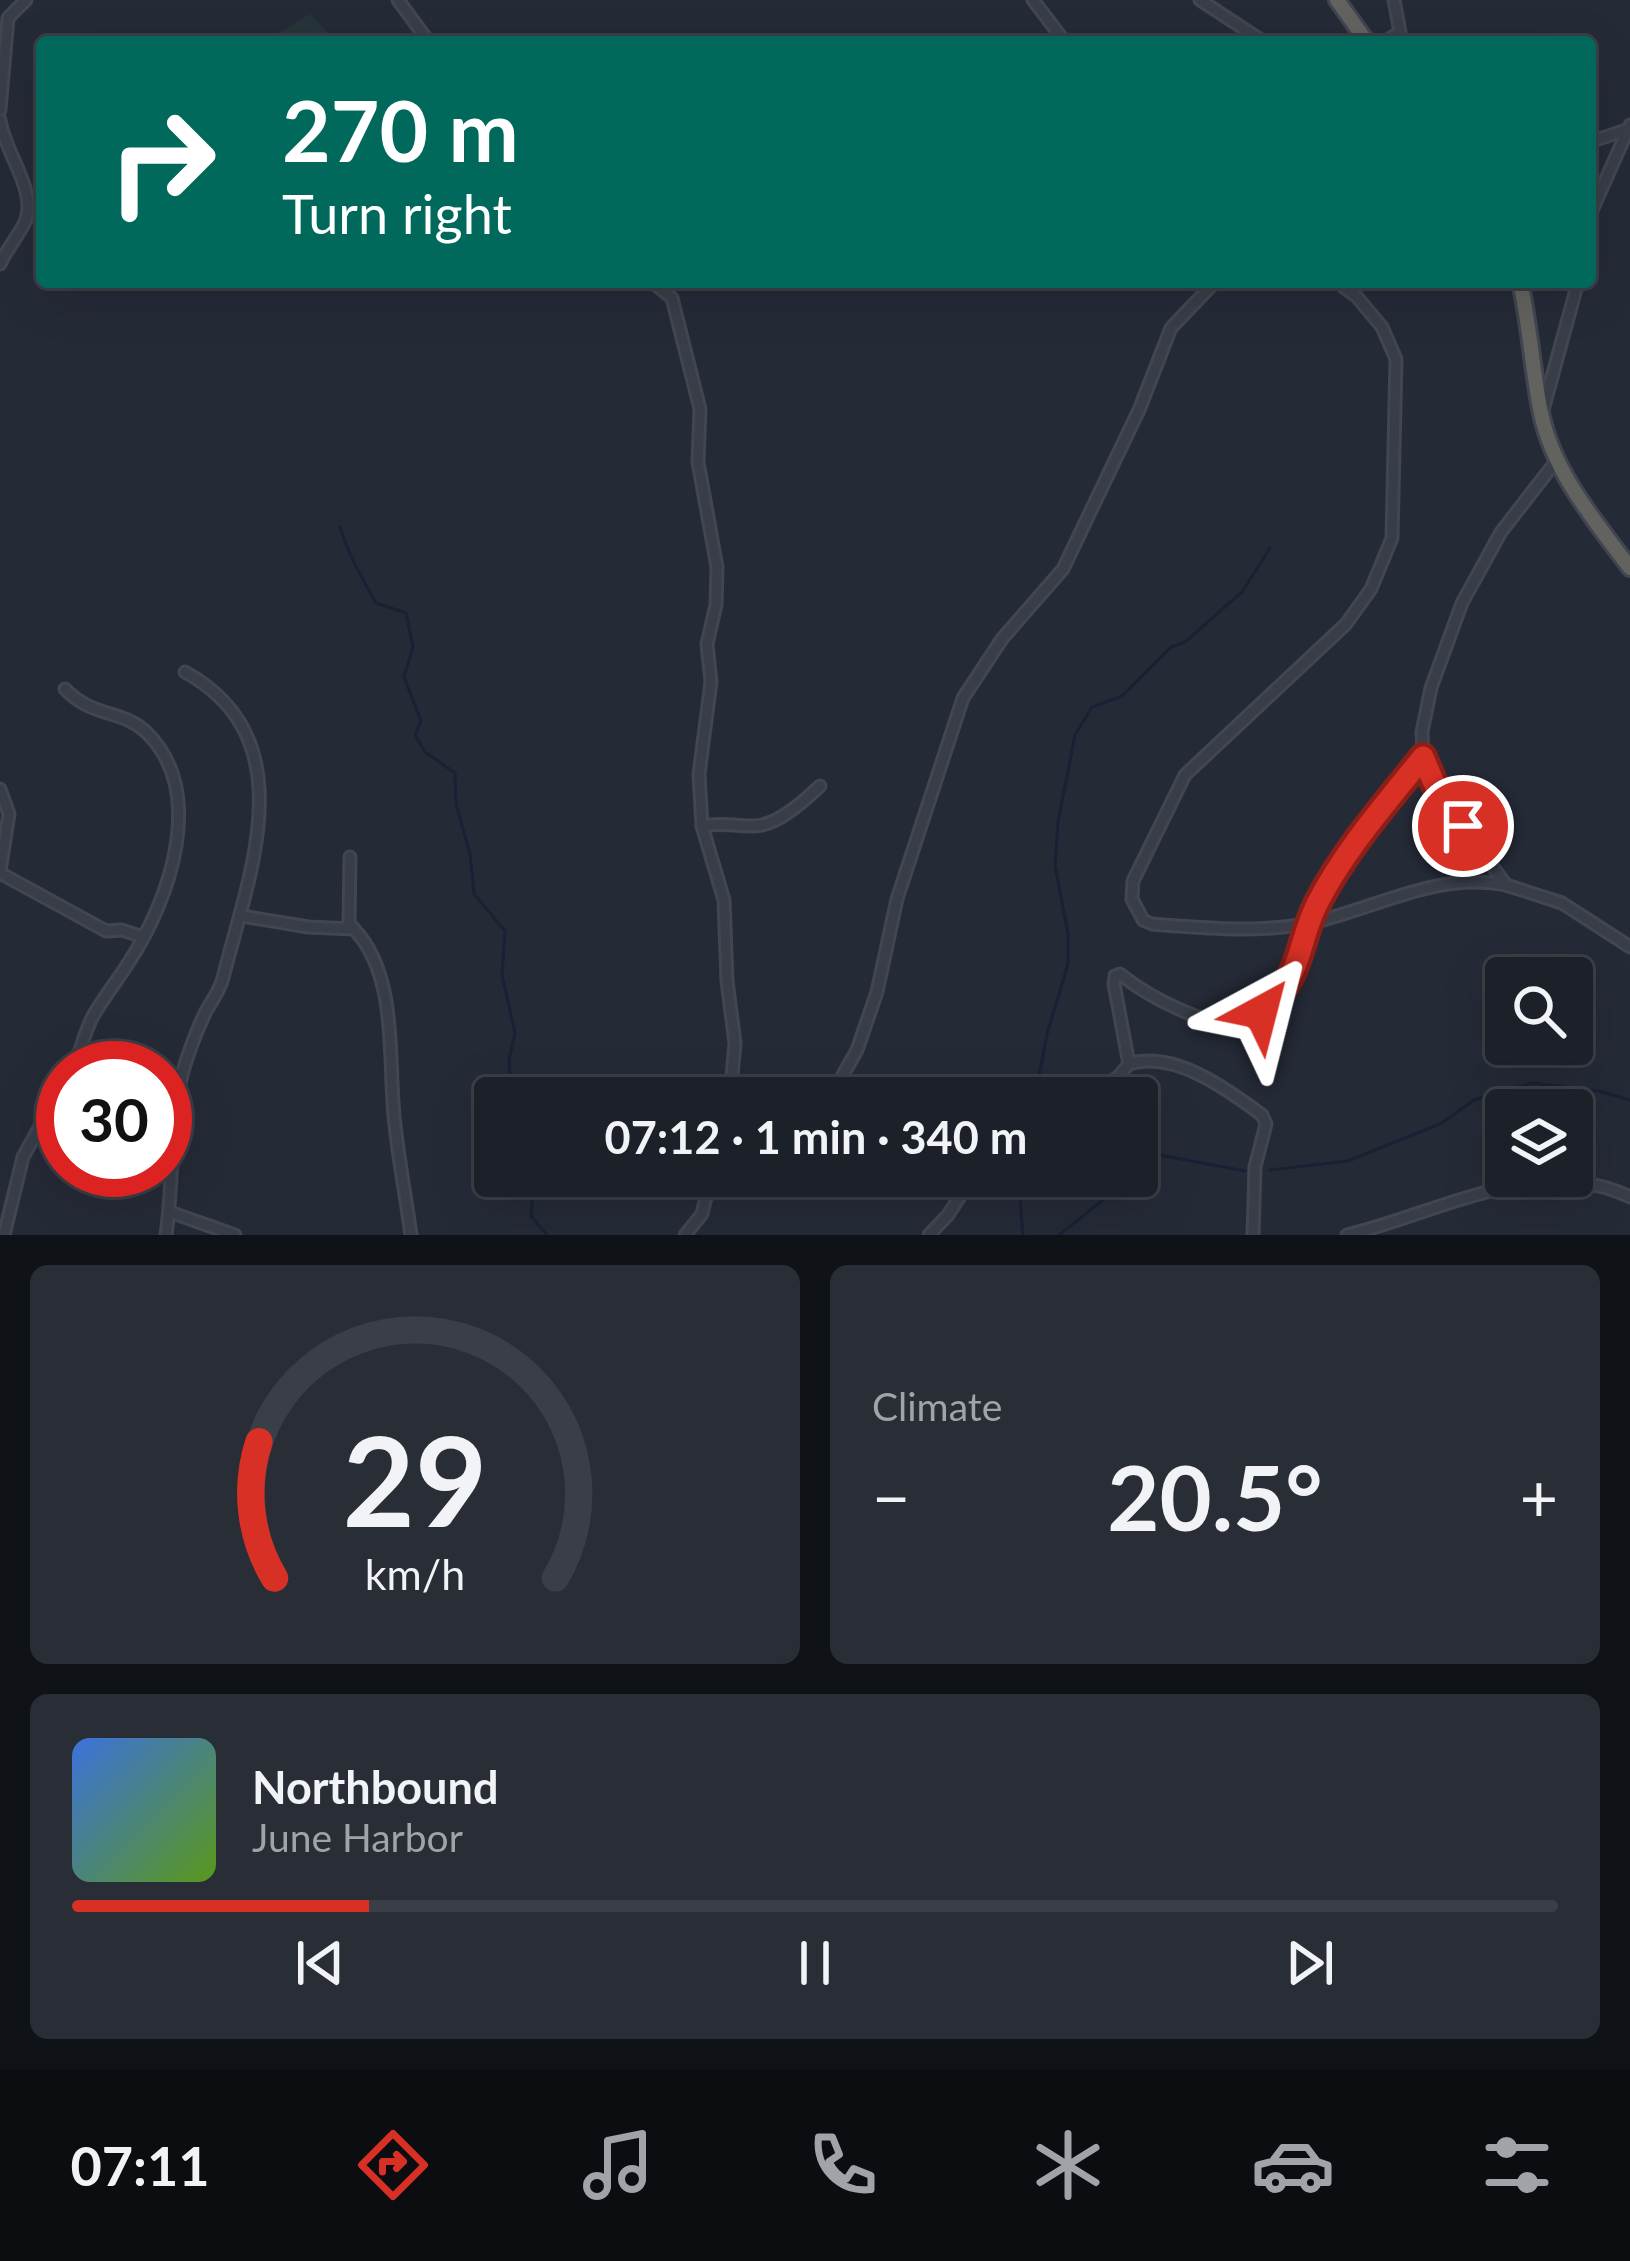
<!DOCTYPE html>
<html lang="en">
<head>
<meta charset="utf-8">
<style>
  body { margin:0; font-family:Lato,sans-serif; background:#292d35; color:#f1f3f6; height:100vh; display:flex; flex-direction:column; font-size:45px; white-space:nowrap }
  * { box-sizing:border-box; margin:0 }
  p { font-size:39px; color:#a0a3a8 }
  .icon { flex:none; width:66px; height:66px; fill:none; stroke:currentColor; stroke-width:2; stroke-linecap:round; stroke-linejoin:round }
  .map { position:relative; height:1235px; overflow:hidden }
  .sheet { display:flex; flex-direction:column; gap:30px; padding:30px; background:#0f1217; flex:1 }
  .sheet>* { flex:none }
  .hud { position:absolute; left:36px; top:36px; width:1560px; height:252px; border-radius:12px; box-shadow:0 12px 48px #0002,0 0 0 3px #3a3e46; background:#00695c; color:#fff; overflow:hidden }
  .controls { position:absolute; left:1485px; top:957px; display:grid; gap:24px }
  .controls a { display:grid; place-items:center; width:108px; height:108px; border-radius:12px; background:#1c2029; box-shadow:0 12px 48px #0002,0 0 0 3px #3a3e46; font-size:60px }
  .speed { position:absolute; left:36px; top:1041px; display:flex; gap:24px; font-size:60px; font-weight:700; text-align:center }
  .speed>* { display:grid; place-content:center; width:156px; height:156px; border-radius:50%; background:#1c2029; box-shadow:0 12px 48px #0002,0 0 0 3px #3a3e46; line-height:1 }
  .speed .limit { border:18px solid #d22; background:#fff; color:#111 }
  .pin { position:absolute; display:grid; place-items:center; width:102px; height:102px; color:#fff; margin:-51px; border:6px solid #fff; border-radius:50%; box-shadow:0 3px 12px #0007 }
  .me { position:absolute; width:132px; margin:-66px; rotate:38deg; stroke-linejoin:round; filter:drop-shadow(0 0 9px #0008) }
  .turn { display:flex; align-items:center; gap:42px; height:252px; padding:0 48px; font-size:54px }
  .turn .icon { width:156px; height:156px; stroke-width:2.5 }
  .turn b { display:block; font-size:84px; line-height:102px }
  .big { font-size:90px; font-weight:700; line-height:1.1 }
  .sheet .widget { flex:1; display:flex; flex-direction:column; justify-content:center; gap:18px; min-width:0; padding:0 42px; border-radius:18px; background:#292d35 }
  .sheet .dial { align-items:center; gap:0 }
  .dial svg { height:312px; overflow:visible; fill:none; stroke:#3a3e46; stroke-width:7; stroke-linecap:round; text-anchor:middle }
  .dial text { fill:#f1f3f6; stroke:none }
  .song { display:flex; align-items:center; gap:36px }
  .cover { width:144px; height:144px; border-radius:18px; background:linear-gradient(135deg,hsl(220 70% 55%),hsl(90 70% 35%)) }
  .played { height:12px; border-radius:6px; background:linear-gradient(90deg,#d93025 20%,#3a3e46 20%) }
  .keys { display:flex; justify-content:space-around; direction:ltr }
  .heat { display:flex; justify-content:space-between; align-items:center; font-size:66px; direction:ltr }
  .sheet .tiles { flex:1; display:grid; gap:30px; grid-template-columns:1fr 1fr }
  .widget:last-child { grid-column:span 2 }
  .trip { position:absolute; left:474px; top:1077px; width:684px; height:120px; border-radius:12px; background:#1c2029; box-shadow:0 12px 48px #0002,0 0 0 3px #3a3e46; font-weight:700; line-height:120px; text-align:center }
  .tab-bar { display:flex; height:192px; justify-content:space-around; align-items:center; background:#0b0d10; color:#a0a3a8 }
  .tab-bar .icon { width:84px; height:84px }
  .tab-bar .current { color:#d93025 }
  .tab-bar b { font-size:54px; color:#f1f3f6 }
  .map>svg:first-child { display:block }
  .green { fill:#263439 }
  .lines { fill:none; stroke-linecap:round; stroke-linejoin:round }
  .stream { stroke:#192134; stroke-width:3 }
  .minor-casing { stroke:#414651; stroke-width:15 }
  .trunk-casing { stroke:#404550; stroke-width:20 }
  .minor { stroke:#383d48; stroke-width:9 }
  .trunk { stroke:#62625f; stroke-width:14 }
  .route-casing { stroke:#8d1f18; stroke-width:30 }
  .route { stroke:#d93025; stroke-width:21 }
</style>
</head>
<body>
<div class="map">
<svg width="1630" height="1235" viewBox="0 0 1630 1235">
  <rect width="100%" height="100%" fill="#252a37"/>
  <!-- green -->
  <polygon class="green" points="310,14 336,42 274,42 278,33"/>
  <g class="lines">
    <!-- stream -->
    <g class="stream">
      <path d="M 340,527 C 349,556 362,578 376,603 L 406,613 L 413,647 L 404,677 L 421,721 L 415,735 L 425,752 L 455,773 L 456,804 L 470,854 L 474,894 L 505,931 L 502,975 L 515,1033 L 509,1060 L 511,1098"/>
      <polyline points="1035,1098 1047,1034 1068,964 1068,934 1055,865 1058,822 1075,735 1092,707 1122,696 1171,647 1185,642 1242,592 1270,548"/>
      <polyline points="1270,1170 1348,1161 1442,1123 1474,1100 1532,1083 1599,1091 1630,1100"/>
      <polyline points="1137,1173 1160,1155 1245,1171"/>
      <polyline points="530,1176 533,1190 531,1216 547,1235"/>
      <polyline points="1018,1176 1023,1235"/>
      <polyline points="1059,1235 1133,1176"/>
    </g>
    <!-- minor casing -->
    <g class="minor-casing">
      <g id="minor">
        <polyline points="398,0 429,42"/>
        <polyline points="1033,0 1065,42"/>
        <polyline points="1200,0 1264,42"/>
        <polyline points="1384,42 1400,32 1394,0"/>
        <polyline points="0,110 8,18 26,0"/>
        <path d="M 0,120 C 5,154 38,191 25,222 C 18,236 7,249 0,264"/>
        <polyline points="1590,142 1626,130"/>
        <polyline points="1590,215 1630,125"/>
        <polyline points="652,282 672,298 700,409 698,462 717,567 716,605 707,644 711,682 699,774 702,826 724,900 727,981 735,1043 730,1098"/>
        <path d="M 1337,282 L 1357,297 L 1382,327 L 1396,359 L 1392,538 L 1371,589 L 1346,624 L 1185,775 L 1133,881 L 1132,899 L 1143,920 L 1152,924 C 1204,928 1268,934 1319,921 C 1383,905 1439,872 1506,885"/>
        <polyline points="1543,410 1578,282"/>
        <polyline points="1557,460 1501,532 1462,603 1431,688 1422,732 1423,757 1437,790 1506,885 1562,903 1630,947"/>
        <path d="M 65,689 C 93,718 120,709 145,731 C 209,791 169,901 129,962 C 117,981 104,997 93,1016 C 84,1033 81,1051 73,1068"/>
        <polyline points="0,789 9,814 0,871"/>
        <path d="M 702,826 C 721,822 733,826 752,826 C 776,827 804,801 820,786"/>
        <polyline points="350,857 349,923 353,928"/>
        <polyline points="0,873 106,931 122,930 143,937"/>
        <path d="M 242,916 L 308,927 L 354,929 C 400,978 387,1063 395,1125 C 399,1162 406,1198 411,1235"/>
        <path d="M 1129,1064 L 1114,984 L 1115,976 L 1120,974 C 1146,995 1213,1033 1247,1021 C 1269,1012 1286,988 1296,967 C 1307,945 1308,920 1320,898 C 1348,848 1387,802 1423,757"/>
        <polyline points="830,1098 857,1050 877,992 897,899 963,698 1002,639 1063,569 1139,410 1171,328 1215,282"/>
        <path d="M 1086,1098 L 1118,1077 L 1129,1064 C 1174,1050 1227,1089 1262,1115 L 1266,1124 L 1255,1167 L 1253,1235"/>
        <polyline points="170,1212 235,1235"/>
        <polyline points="4,1235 23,1157 63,1085"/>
        <path d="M 166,1235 C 174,1180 169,1125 183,1071 C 189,1051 197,1030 206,1011 C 212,1001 220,990 223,978 C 248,876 307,739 185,672"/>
        <polyline points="685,1235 702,1214 711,1176"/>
        <polyline points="929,1235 948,1215 973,1176"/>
        <path d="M 1347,1235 C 1436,1214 1540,1153 1630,1197"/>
      </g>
    </g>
    <!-- trunk casing -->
    <g class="trunk-casing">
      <g id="trunk">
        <polyline points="1337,0 1367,42"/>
        <path d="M 1520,282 C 1530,325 1532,370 1541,413 C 1553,472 1595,521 1630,568"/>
      </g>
    </g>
    <!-- minor -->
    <use href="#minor" class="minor"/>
    <!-- trunk -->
    <use href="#trunk" class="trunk"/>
  </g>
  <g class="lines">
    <!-- route casing -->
    <g class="route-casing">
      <path id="route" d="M 1261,1012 C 1304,976 1296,947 1317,904 C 1344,851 1386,803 1423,757 L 1437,790 L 1463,826"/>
    </g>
    <!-- route -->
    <use href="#route" class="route"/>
  </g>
</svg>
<div class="controls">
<a><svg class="icon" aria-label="search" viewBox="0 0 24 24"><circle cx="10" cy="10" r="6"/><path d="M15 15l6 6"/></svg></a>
<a><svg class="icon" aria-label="layers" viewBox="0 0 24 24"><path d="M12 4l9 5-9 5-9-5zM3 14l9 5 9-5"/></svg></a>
</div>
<div class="speed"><div class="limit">30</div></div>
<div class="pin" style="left:1463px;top:826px;background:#d93025"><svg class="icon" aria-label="arrive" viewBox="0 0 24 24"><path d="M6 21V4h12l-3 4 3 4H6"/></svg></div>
<svg class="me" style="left:1261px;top:1012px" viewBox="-20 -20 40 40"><path d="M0-17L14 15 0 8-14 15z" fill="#d93025" stroke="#fff" stroke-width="4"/></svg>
<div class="trip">07:12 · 1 min · 340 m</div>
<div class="hud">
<div class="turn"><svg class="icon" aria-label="right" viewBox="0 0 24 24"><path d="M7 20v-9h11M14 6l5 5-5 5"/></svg><div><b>270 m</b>Turn right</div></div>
</div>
</div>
<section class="sheet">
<div class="tiles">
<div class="widget dial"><svg viewBox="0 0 100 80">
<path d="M14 69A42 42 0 1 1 86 69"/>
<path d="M14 69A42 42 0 0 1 10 34" stroke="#d93025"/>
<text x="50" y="56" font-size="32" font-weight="700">29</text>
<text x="50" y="72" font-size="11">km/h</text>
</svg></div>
<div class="widget"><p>Climate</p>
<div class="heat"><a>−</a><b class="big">20.5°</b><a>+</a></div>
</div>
<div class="widget">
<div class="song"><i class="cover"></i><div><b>Northbound</b><p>June Harbor</p></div></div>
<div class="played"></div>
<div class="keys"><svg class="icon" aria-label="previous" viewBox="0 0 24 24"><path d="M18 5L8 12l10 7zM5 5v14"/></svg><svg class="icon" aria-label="pause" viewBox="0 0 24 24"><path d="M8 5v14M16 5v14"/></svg><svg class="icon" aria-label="next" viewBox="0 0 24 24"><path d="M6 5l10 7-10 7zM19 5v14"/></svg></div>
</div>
</div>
</section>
<nav class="tab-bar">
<b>07:11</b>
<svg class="icon current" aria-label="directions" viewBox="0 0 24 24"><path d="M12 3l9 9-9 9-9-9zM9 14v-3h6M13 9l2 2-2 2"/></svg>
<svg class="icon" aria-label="music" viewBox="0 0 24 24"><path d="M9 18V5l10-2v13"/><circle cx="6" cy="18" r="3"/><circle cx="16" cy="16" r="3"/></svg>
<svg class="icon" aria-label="phone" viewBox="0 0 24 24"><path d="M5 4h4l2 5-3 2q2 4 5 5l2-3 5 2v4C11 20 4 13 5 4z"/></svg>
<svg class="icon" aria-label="climate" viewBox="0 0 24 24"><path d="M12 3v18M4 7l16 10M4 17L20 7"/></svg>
<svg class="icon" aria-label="car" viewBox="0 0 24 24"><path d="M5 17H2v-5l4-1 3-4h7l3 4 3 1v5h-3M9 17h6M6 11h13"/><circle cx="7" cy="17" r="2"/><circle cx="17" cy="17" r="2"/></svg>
<svg class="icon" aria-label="filters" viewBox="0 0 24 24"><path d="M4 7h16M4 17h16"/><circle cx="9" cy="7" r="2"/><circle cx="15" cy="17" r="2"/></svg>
</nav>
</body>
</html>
